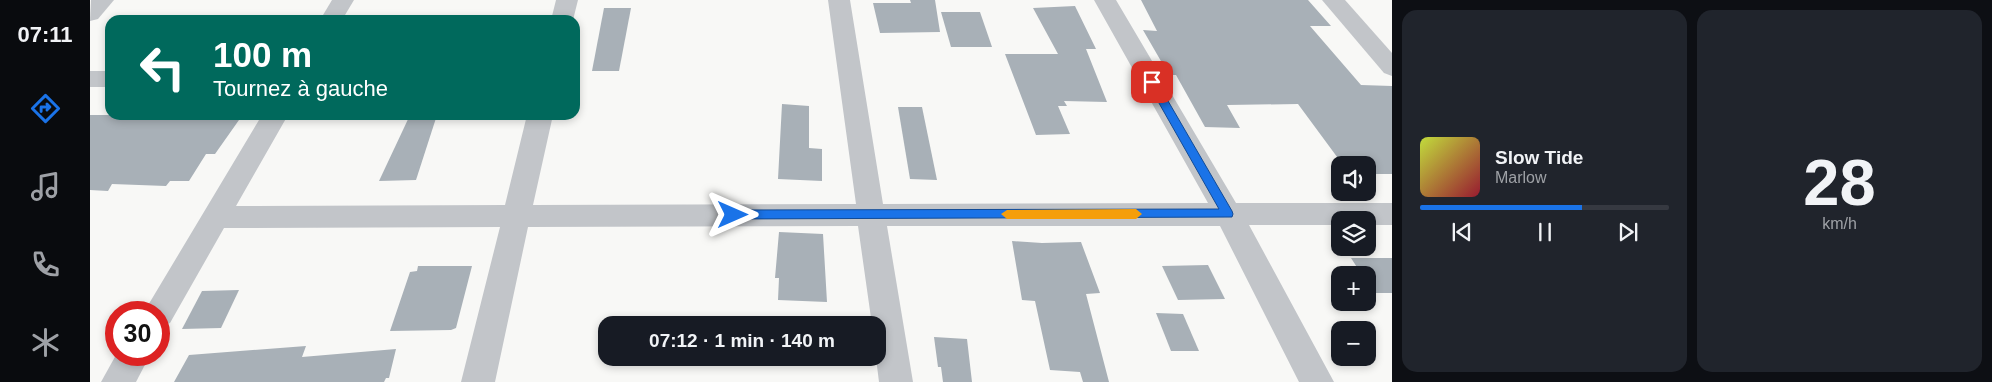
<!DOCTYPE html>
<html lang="fr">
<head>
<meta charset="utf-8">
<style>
  body { margin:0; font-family:Arial,sans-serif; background:#20242c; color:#f1f3f6; height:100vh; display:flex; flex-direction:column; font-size:19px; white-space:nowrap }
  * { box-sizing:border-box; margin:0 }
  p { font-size:16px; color:#9ea1a6 }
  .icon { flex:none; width:28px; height:28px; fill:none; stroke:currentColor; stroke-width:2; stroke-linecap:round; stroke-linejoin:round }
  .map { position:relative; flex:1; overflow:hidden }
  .panel { display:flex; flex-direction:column; gap:10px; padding:10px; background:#0d0f14; width:600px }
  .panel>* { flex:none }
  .top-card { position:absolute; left:15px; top:15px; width:475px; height:105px; border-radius:15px; box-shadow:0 2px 8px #0003; background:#00695c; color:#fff; overflow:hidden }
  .controls { position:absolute; left:1241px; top:156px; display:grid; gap:10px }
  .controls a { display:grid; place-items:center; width:45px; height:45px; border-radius:10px; background:#171b24; box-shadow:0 2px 8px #0003; font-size:25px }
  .speed { position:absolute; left:15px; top:301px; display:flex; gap:10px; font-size:25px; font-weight:700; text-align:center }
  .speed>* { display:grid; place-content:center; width:65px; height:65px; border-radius:50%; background:#171b24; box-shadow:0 2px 8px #0003; line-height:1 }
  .speed .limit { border:8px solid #d22; background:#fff; color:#111 }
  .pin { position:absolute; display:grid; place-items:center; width:42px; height:42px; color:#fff; margin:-21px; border-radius:10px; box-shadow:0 2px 8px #0006 }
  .me { position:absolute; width:55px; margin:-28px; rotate:90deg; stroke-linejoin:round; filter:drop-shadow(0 0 4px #0008) }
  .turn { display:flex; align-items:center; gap:18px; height:105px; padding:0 25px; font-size:22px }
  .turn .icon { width:65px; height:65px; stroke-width:2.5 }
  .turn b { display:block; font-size:35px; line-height:42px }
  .panel .widget { flex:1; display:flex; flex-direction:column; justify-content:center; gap:8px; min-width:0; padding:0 18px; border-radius:15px; background:#20242c }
  .panel .dial { align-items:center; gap:0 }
  .dial b { font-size:65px; line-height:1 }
  .song { display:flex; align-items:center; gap:15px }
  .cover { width:60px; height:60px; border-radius:8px; background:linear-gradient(135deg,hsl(70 70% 55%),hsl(350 70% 35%)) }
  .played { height:5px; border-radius:2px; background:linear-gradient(90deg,#1a73e8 65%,#363941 65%) }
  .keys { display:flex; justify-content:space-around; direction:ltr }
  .panel .tiles { flex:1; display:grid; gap:10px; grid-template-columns:repeat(2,1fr) }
  .trip { position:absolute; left:508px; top:316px; width:288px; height:50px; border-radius:15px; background:#171b24; box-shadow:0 2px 8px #0003; font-weight:800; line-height:50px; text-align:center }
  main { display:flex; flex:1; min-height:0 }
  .menu { display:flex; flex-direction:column; width:90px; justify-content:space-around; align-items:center; background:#090b0e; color:#9ea1a6 }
  .menu .icon { width:35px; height:35px }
  .menu .active { color:#1a73e8 }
  .menu b { font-size:22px; color:#f1f3f6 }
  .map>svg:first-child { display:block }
  .building { fill:#a8b0b7 }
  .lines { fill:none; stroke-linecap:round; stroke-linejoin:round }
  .minor { fill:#c2c5c9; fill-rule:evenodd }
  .route { fill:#1a73e8; stroke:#114b97 }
  .slow { fill:#f59e0b }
</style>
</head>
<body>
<main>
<nav class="menu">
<b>07:11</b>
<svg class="icon active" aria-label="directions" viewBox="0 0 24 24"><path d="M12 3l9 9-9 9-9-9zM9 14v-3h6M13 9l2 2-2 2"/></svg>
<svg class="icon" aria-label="music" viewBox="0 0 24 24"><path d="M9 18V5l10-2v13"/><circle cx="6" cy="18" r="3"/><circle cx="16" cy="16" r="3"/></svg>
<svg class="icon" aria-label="phone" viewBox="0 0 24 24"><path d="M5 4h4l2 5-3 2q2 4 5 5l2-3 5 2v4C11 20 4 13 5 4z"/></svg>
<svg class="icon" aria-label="climate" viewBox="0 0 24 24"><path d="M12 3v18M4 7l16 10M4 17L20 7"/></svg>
</nav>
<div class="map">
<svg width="1302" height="382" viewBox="0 0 1302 382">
  <rect width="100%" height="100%" fill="#f8f8f6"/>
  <!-- building -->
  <g class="building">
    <polygon points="820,0 845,0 850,32 790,33 783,3 821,3"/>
    <polygon points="1051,0 1218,0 1241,26 1220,26 1271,85 1302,86 1302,174 1278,174 1278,165 1253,165 1208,104 1137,105 1150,128 1115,127 1086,75 1079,75 1053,30 1067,31"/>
    <polygon points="985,6 1006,49 996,49 1017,102 974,101 977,106 968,106 980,134 946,135 915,54 968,54 943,8"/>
    <polygon points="514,8 541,8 529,71 502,71"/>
    <polygon points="851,12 890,12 902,47 861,47"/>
    <polygon points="692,104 719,106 719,148 732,149 732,181 688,179"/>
    <polygon points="808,107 832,107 847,180 820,179"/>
    <polygon points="0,115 75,115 73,118 149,120 125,154 116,154 99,181 80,181 76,186 22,184 18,191 0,190"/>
    <polygon points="320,115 347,115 326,180 289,181"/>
    <polygon points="689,232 733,234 737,302 688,300 689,278 685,278"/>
    <polygon points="922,241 952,243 991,242 1010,293 996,294 1019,382 993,382 990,372 960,370 945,301 932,300"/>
    <polygon points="1261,258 1302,258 1302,293 1283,293 1278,284 1278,275 1272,275"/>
    <polygon points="1118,265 1135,299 1088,300 1072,266"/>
    <polygon points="328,266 382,266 366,328 361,330 300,331 320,272 327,271"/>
    <polygon points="149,290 131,328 92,329 112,291"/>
    <polygon points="1066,313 1093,314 1109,351 1081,351"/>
    <polygon points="844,337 877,339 882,382 853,382 851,367 848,367"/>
    <polygon points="216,346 212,357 306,349 299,378 296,378 294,382 84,382 99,355"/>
  </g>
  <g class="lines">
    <!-- minor -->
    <g class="minor">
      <polygon points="1,0 24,0 8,19 0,21"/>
      <polygon points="242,0 264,0 252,20 230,20"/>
      <polygon points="466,0 488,0 483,20 461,20"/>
      <polygon points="738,0 760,0 793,204 1118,203 1004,0 1026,0 1146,203 1302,203 1302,225 1278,225 1278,220 1250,220 1250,225 1159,225 1244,382 1209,382 1130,226 797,226 823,382 789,382 786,358 786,325 782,325 768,226 438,227 405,382 371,382 410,227 134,228 80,323 69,327 69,312 54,312 172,115 198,115 146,206 415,205 437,115 463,115 443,205 766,204"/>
      <polygon points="1232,0 1255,0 1302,53 1302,76 1294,73"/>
      <rect x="0" y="71" width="20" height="16"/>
      <polygon points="26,355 60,355 46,382 11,382"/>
    </g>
  </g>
  <!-- route -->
  <polygon class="route" points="1062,79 1067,82 1142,211 1143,214 1142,217 643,219 637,215 643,210 1129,209 1057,82"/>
  <!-- slow -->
  <polygon class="slow" points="1046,209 1052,214 1046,219 917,219 911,214 917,210"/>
</svg>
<div class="controls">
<a><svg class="icon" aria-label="sound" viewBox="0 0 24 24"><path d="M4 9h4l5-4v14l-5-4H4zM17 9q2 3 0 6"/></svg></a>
<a><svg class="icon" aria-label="layers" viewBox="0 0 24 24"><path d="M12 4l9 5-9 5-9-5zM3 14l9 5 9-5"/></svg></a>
<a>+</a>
<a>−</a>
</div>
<div class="speed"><div class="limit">30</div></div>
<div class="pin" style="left:1062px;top:82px;background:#d93025"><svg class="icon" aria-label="arrive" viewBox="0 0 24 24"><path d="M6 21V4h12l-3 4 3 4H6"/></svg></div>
<svg class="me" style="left:643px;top:215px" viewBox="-20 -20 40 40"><path d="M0-17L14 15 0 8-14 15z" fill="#1a73e8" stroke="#fff" stroke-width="4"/></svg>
<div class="trip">07:12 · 1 min · 140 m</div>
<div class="top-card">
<div class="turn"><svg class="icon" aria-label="left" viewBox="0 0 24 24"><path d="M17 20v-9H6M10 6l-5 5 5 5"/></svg><div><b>100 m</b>Tournez à gauche</div></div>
</div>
</div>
<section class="panel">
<div class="tiles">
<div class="widget">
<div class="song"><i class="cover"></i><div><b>Slow Tide</b><p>Marlow</p></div></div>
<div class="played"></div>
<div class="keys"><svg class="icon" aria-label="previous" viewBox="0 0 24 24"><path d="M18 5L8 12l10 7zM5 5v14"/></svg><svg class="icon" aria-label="pause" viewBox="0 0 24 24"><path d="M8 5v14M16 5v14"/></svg><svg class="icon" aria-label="next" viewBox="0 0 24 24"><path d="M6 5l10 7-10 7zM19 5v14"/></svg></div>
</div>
<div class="widget dial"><b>28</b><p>km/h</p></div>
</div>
</section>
</main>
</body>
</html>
